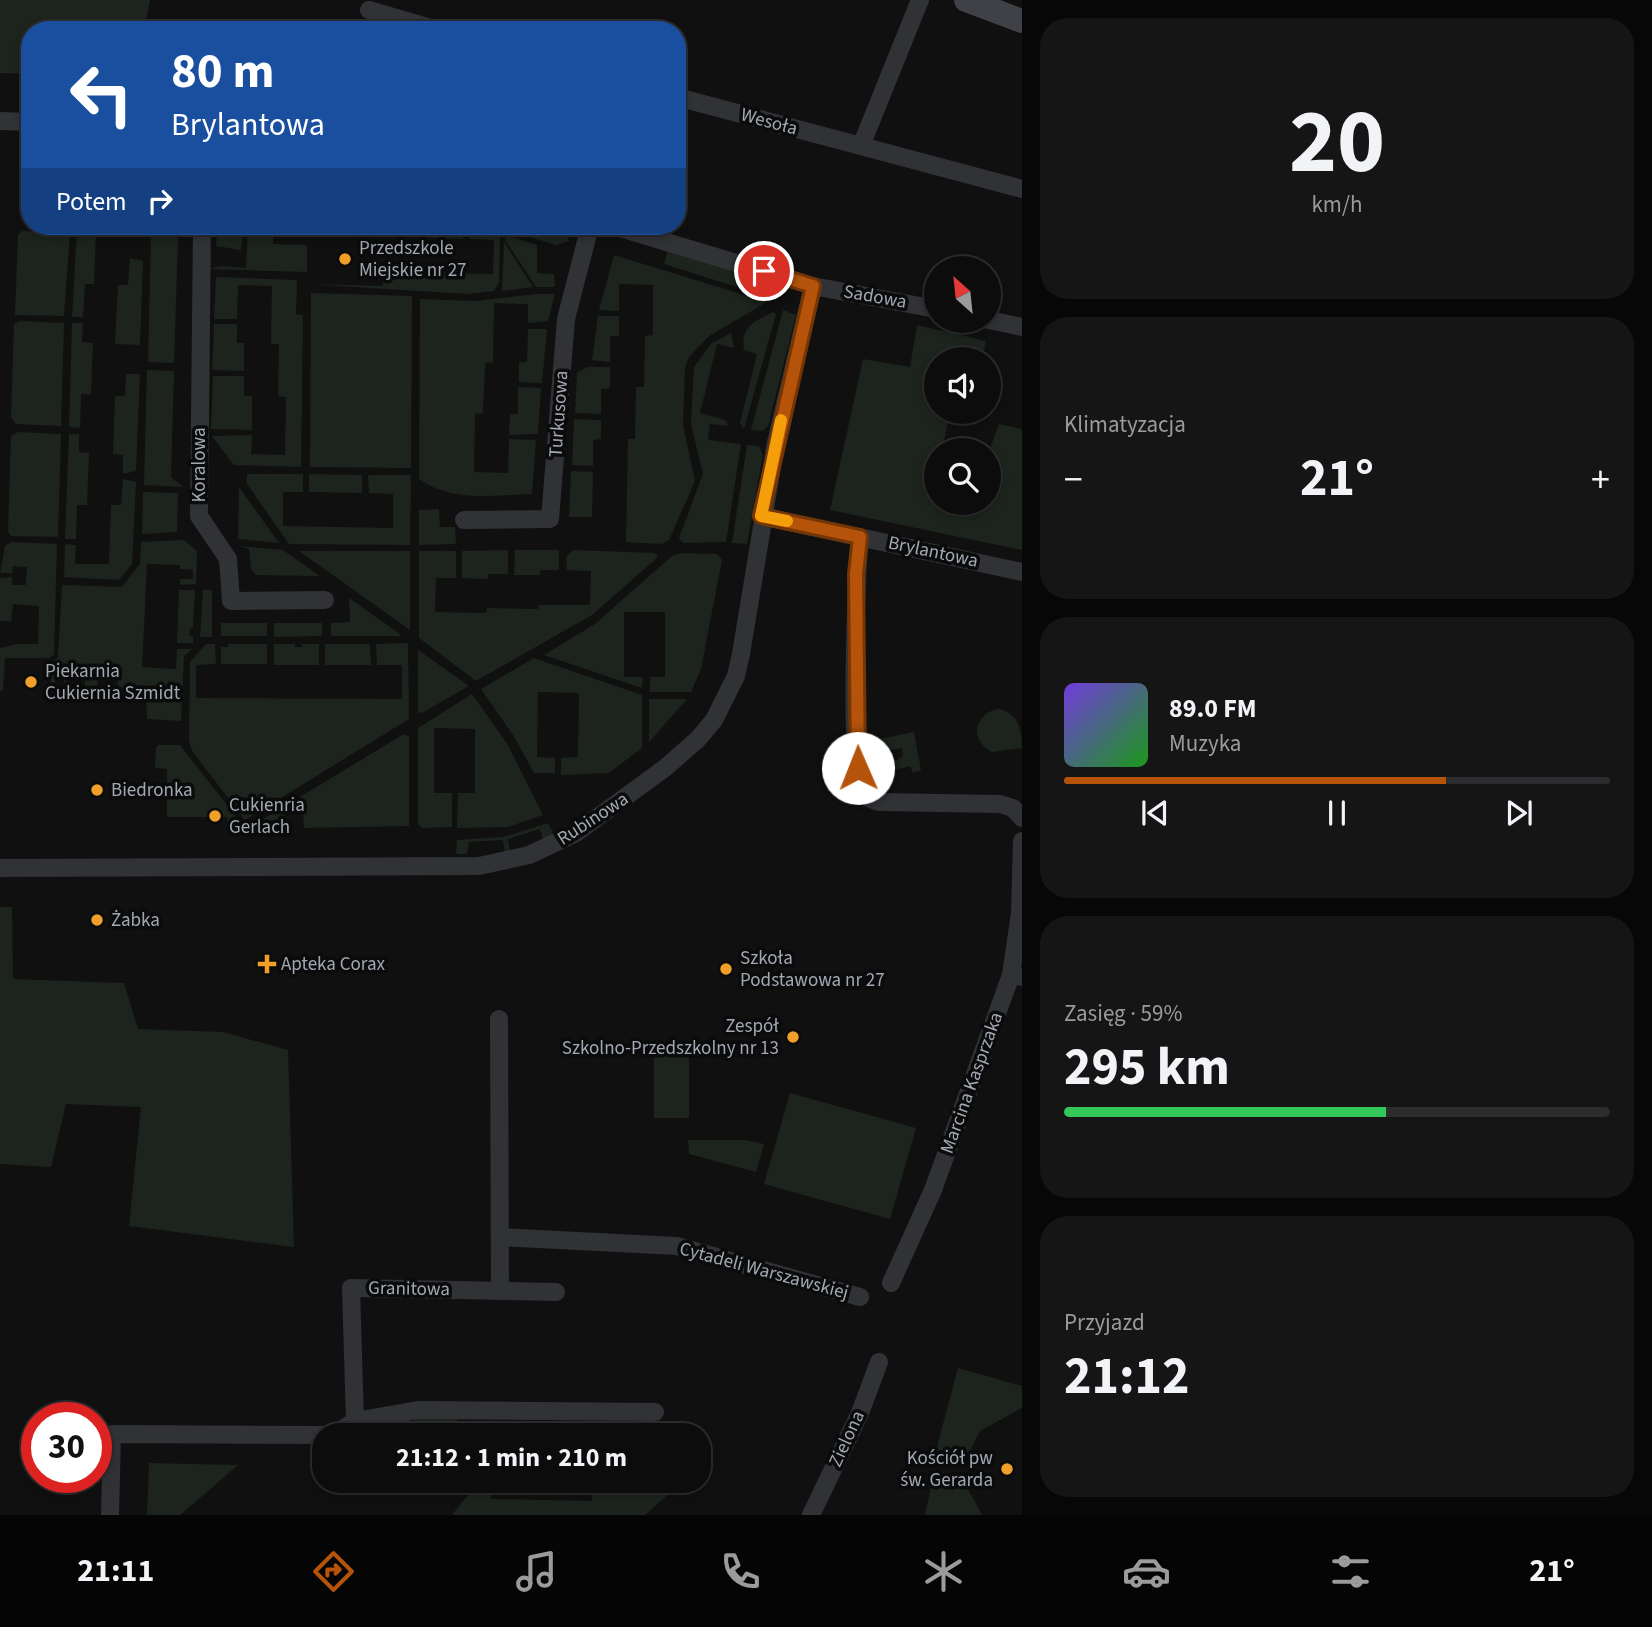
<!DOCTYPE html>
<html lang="pl">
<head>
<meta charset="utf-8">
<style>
  body { margin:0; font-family:"Source Sans 3",sans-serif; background:#151516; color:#f1f3f6; height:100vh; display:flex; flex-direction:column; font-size:26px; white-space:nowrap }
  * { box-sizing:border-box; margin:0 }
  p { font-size:23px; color:#9a9b9d }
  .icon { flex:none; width:38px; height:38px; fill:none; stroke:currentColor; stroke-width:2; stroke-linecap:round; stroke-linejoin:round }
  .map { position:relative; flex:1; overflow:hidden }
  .details { display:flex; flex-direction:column; gap:18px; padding:18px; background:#070707; width:630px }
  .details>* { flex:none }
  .banner { position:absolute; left:21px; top:21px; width:665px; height:214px; border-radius:28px; box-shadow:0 4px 10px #0003,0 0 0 2px #2c2c2e; background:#1a4fa0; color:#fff; overflow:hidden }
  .needle { width:46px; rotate:333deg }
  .fabs { position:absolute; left:924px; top:256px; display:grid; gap:14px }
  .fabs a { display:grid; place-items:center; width:77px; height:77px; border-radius:50%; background:#0c0c0d; box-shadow:0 4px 10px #0003,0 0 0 2px #2c2c2e; font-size:35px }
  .speed { position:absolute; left:21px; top:1402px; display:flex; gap:14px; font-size:35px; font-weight:700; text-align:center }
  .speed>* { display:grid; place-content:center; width:91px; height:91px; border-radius:50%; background:#0c0c0d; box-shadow:0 4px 10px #0003,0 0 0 2px #2c2c2e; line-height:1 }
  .speed .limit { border:10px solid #d22; background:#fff; color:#111 }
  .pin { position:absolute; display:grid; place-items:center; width:60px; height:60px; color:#fff; margin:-30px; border:4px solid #fff; border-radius:50%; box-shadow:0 2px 7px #0007 }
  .me { position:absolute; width:77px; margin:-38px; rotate:359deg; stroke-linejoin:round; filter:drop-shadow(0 0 5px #0008) }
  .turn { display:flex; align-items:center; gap:24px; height:147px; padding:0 35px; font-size:32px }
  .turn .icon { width:91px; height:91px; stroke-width:2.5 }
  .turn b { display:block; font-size:49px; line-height:60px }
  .then { display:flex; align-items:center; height:66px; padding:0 35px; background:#0003; gap:14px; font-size:26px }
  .big { font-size:52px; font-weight:700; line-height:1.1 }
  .details .widget { flex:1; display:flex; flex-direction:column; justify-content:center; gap:10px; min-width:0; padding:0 24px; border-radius:28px; background:#151516 }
  .details .dial { align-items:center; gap:0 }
  .dial b { font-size:91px; line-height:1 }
  .song { display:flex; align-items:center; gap:21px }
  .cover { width:84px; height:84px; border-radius:10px; background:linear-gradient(135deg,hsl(260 70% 55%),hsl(120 70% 35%)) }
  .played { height:7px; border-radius:4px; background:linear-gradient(90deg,#b45309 70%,#2c2c2e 70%) }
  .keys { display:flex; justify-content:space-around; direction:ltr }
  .heat { display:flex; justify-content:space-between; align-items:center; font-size:38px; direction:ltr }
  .charge { height:10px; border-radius:5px; background:linear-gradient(90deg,#34c759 59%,#2c2c2e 0) }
  .trip { position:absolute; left:312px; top:1423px; width:399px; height:70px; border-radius:28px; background:#0c0c0d; box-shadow:0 4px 10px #0003,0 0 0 2px #2c2c2e; font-weight:700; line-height:70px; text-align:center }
  .tabs { display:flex; height:112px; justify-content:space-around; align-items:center; background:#050505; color:#9a9b9d }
  .tabs .icon { width:49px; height:49px }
  .tabs .active { color:#b45309 }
  .tabs b { font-size:32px; color:#f1f3f6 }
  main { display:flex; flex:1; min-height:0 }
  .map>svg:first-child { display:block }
  .green { fill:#1c241d }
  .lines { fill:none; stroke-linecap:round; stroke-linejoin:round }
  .street { stroke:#313236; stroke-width:18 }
  .secondary { stroke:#3f4146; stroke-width:24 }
  .route-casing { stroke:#753606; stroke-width:18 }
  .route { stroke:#b45309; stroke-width:12 }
  .slow { stroke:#f59e0b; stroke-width:12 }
  .poi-dot { fill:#f09f29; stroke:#0b0b0c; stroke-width:2.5 }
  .labels { text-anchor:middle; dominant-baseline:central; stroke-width:7; stroke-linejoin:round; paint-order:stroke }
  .street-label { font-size:19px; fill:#a1a8b2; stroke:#0b0b0c }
  .poi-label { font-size:19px; fill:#a1a8b2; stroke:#0b0b0c; text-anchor:start }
</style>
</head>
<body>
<main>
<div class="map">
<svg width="1022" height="1515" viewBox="0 0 1022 1515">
  <rect width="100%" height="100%" fill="#101011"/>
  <!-- green -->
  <g class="green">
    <polygon points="0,0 150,0 144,30 30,30 30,74 0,73"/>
    <polygon points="248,226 273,226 273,244 307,245 307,272 209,269 221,266 246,268"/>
    <polygon points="409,226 463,226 463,239 409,237"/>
    <polygon points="470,226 496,232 500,237 499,282 494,291 467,294 307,284 383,286 383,271 493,274 494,240 470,239"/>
    <polygon points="493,226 557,226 566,230 569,241 556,245"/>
    <polygon points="222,228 243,228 241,250 216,246 217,232"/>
    <polygon points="77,229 96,229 94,284 85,284 83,317 72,317"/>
    <polygon points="22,231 70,233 64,316 15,315 18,235"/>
    <polygon points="151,234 178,235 174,363 148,362"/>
    <polygon points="506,235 537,245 537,273 554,274 555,287 536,287 505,240"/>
    <polygon points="504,242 533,287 502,291"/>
    <polygon points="668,250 774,284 769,297 664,264"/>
    <polygon points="614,255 767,302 709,336 689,357 685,368 683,425 695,481 669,540 662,544 626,542 628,439 635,439 636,387 644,387 645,336 653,335 653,285 619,284 619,311 599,310"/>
    <polygon points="130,258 143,261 140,345 115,344 118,285 128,285"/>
    <polygon points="216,277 297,280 296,314 303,315 301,467 234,465 212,436 252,435 251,454 285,455 286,397 278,396 279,344 271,344 272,286 238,285 237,319 214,319"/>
    <polygon points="311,293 412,296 411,468 310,467"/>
    <path d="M 536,294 L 555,294 L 548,321 L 528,323 L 528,304 L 494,303 L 493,362 L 485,363 L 483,413 L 475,414 L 474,472 L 508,473 L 509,439 L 536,440 L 532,494 C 493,495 453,503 419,479 L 420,299 L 475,301 Z"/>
    <polygon points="783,310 796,315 768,426 762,431 751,430"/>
    <path d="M 773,312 L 776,314 L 744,429 L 740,423 L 757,354 L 744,350 C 740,326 755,321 773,312 Z"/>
    <polygon points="598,316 619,316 619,336 610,336 610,362 592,360"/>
    <polygon points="20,321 64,323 61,426 16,424 11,418 14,324"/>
    <polygon points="72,323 83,323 82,342 93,343 91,394 81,394 80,428 69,427"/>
    <polygon points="214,324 237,324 237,343 244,343 244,371 212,370"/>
    <polygon points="917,325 986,341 982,359 936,359 936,411 950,411 944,441 983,450 936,450 936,502 989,502 989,451 999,424 1022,429 1022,550 830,510 863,359 910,367"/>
    <polygon points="528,329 547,329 542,383 519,382 519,362 527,362"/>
    <polygon points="731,333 734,348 717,344 700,413 725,420 729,426 710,424 708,440 741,444 726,542 683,543 679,538 703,474 691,424 694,367 712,343"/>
    <polygon points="587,367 610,367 610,388 601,389 601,414 575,413 577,373"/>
    <polygon points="147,370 174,371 171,477 183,487 144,485"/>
    <polygon points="126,374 140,374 136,471 123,474 123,455 113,454 115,396 125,396"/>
    <polygon points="213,376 244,376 244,396 252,396 252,430 211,429"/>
    <polygon points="518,387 541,388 538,434 509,435 510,414 518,414"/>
    <polygon points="574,419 601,420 601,439 593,440 593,466 572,465"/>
    <polygon points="18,432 61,434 58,537 11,536 8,532 11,436"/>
    <polygon points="69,434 79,434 79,452 89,453 87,505 77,505 76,539 65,539"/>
    <polygon points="747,445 759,446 763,455 747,544 732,543"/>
    <polygon points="571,471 593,472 592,517 569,517"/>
    <polygon points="247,474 303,474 303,492 283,492 283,526 393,528 393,494 369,493 368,475 411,475 410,545 289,544 247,484"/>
    <polygon points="309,474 362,475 362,493 309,492"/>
    <polygon points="123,479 136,482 132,564 119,580 64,577 65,544 76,545 75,564 109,564 111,505 121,505"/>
    <polygon points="239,487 279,543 238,539"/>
    <polygon points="143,492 178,493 177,532 142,534"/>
    <polygon points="439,509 440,527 455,527 456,544 419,545 419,510"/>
    <polygon points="184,540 197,551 196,584 180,585 180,579 193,579 193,570 180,569 180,565 147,564 142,667 176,669 177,649 192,649 184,656 181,721 147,719 146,696 118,695 117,670 98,673 97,694 85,694 85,670 68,670 67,693 64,693 64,675 55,674 55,693 50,693 51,663 58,657 62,585 122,587 140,564 141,542"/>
    <polygon points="11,542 57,544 54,654 50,658 5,658 3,691 0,691 0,648 17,644 38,644 39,606 13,604 11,621 0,621 0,578 12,577 12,585 26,585 27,567 13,566 12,573 0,573 5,546"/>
    <polygon points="238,546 283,550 320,576 256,575 251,569 249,549"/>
    <polygon points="508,550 508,574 488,574 488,579 462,578 462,551"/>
    <polygon points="515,550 559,550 559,570 540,570 540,575 514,575"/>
    <polygon points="573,550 655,553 658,557 592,615 476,681 419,638 419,551 456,551 456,578 436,578 435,612 486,613 487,608 538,609 539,605 590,605 591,571 567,570 566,557"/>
    <polygon points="299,551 410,551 410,630"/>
    <polygon points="682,553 717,554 722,560 701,669 691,692 650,692 650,677 665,677 665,612 624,612 624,677 643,677 642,688 544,655 595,624 672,556"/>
    <polygon points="179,590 195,590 193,628 190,629 189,636 193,637 193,643 177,643"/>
    <polygon points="203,590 212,590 212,637 200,637"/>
    <polygon points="349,598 400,634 401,636 331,636 331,623 350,622"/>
    <rect x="221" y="623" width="46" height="13"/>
    <polygon points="274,623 322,623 322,636 274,637"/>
    <polygon points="408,643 409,719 245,820 192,751 189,740 190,662 206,644 215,644 216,664 196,665 196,698 402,699 402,665 377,665 376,644"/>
    <polygon points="228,644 267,644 267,664 221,664 221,647 228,647"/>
    <polygon points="274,644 295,644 295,647 302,647 302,644 319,644 319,665 274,665"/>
    <polygon points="325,644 370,644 371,665 325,665"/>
    <polygon points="418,650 469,686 422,713 418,712"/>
    <polygon points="534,658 642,695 642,748 609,773 561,775 561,758 578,757 579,693 538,692 537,757 555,758 555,773 534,773 513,735 481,689"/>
    <polygon points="472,694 508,745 543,815 508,827 457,828 458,793 475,793 475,729 434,728 434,793 452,793 452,827 422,828 418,824 418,728"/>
    <polygon points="649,699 687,699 649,742"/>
    <path d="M 997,709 C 1018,711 1022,730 1022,748 L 992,752 C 970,741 973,715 997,709 Z"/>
    <polygon points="914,732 921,770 913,773 910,766 895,770 892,763 903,756 902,748 885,751 880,748 879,739"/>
    <polygon points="404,734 409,736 409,826 304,828 303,809 285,809 285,829 282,829 281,820 265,821 264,828 255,828 255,824"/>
    <polygon points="158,745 180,745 237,818 237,827 228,830 227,817 167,817 167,769 155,768 156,748"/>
    <polygon points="548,823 554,835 543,840 540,829 508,839 510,851 505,853 503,840 469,842 467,854 456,854 457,840 503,837"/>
    <polygon points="0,907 12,907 13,979 124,983 138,1029 223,1032 288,1050 294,1247 129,1226 141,1107 66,1104 51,1167 0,1164"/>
    <rect x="654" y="1042" width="35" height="76"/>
    <polygon points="790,1093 916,1128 890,1219 764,1184"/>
    <polygon points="688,1140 745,1140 764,1144 756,1172 689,1154"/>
    <polygon points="958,1368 1022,1386 1022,1408 980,1431 964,1463 935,1454"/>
    <polygon points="412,1418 457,1418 457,1435 424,1435"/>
    <polygon points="149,1463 237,1465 237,1466 180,1515 147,1515"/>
    <polygon points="935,1469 962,1478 982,1515 925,1515"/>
    <polygon points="479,1481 491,1481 491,1499 592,1501 592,1492 671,1492 645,1515 452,1515"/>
  </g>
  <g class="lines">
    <!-- street -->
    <g class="street">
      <polyline points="369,10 437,30"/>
      <polyline points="677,97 861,146 920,0"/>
      <polyline points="0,121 30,122"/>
      <polyline points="861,146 1022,189"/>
      <polyline points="202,226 199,516 228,559 231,601 325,600"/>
      <polyline points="613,226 813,286 936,309"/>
      <polyline points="989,320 1022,327"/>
      <polyline points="761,516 1022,572"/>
      <polyline points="464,520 550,519 566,319 590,226"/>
      <path d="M 860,537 C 856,571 849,771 862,792 C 866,799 873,800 880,802 L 1000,804 L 1013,808 L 1022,818"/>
      <polyline points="0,868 479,866 529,855 576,833 665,768 698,739 714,720 736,676 741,654 776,442 813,286"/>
      <polyline points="1011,975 1020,913 1022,841"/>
      <polyline points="499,1019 500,1291"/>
      <polyline points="500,1237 677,1246 860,1297"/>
      <polyline points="891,1283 933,1190 1011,975 1022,977"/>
      <polyline points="355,1421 418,1410 655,1412"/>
      <polyline points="334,1435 355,1421 351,1288 556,1292"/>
      <polyline points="110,1515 112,1434 324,1435"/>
      <polyline points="811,1515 860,1413 879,1362"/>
    </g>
    <!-- secondary -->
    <polyline class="secondary" points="966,0 1022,21"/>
  </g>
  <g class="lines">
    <!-- route casing -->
    <g class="route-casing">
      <polyline id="route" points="764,271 813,286 761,516 860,537 856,574 858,768"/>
    </g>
    <!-- route -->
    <use href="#route" class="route"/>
    <!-- slow -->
    <polyline class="slow" points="781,420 761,516 787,521"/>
  </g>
  <!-- markers -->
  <g class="poi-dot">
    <circle cx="345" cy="259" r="7"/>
    <circle cx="31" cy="682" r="7"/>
    <circle cx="97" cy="790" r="7"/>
    <circle cx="215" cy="816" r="7"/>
    <circle cx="97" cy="920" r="7"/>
    <path d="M263.5 953.5h7v7h7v7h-7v7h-7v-7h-7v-7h7z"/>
    <circle cx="726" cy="969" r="7"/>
    <circle cx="793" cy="1037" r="7"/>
    <circle cx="1007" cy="1469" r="7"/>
  </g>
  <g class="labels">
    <!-- street labels -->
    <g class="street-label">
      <text transform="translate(769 122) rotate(15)">Wesoła</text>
      <text transform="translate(875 297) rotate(10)">Sadowa</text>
      <text transform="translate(559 414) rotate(-86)">Turkusowa</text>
      <text transform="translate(199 465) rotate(-90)">Koralowa</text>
      <text transform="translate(933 552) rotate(12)">Brylantowa</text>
      <text transform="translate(593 819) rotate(-33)">Rubinowa</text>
      <text transform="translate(972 1083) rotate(-70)">Marcina Kasprzaka</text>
      <text transform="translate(764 1271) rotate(15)">Cytadeli Warszawskiej</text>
      <text transform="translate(409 1289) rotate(1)">Granitowa</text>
      <text transform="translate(847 1439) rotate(-65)">Zielona</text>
    </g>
    <!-- poi labels -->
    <g class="poi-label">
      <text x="359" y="248">Przedszkole<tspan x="359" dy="22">Miejskie nr 27</tspan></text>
      <text x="45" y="671">Piekarnia<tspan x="45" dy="22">Cukiernia Szmidt</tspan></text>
      <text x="111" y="790">Biedronka</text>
      <text x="229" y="805">Cukienria<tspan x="229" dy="22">Gerlach</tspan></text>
      <text x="111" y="920">Żabka</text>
      <text x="740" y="958">Szkoła<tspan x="740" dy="22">Podstawowa nr 27</tspan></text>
      <text x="281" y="964">Apteka Corax</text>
      <text x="779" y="1026" text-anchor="end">Zespół<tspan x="779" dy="22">Szkolno-Przedszkolny nr 13</tspan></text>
      <text x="993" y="1458" text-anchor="end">Kościół pw<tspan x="993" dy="22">św. Gerarda</tspan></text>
    </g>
  </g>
</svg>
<div class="fabs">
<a><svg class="needle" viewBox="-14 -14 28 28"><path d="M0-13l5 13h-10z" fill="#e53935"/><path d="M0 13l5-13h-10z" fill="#9a9b9d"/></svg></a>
<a><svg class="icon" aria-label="sound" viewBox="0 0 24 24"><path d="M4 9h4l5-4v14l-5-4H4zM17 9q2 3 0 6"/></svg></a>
<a><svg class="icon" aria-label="search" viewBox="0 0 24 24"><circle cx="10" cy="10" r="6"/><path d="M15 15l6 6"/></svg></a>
</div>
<div class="speed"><div class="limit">30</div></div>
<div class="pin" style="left:764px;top:271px;background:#d93025"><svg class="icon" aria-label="arrive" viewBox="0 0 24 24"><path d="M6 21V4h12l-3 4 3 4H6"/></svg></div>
<svg class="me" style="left:858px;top:768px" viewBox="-20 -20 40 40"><circle r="19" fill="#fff"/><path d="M0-13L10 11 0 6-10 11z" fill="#b45309"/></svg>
<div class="trip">21:12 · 1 min · 210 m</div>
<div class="banner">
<div class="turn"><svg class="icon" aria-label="left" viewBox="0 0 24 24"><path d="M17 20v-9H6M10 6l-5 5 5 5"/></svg><div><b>80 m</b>Brylantowa</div></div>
<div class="then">Potem<svg class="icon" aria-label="right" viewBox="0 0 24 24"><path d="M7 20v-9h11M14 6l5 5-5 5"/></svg></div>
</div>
</div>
<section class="details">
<div class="widget dial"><b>20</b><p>km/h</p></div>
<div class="widget"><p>Klimatyzacja</p>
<div class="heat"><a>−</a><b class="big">21°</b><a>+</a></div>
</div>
<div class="widget">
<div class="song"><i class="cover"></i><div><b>89.0 FM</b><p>Muzyka</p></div></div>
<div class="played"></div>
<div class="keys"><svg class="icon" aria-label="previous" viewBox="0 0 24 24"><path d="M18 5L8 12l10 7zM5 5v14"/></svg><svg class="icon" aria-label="pause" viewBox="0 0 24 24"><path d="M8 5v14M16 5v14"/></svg><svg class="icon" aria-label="next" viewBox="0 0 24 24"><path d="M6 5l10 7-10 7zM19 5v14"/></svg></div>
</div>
<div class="widget"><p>Zasięg · 59%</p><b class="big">295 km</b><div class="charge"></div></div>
<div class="widget"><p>Przyjazd</p><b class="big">21:12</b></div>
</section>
</main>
<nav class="tabs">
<b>21:11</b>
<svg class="icon active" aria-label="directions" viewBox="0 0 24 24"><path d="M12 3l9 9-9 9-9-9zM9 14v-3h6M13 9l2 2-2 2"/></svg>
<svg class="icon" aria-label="music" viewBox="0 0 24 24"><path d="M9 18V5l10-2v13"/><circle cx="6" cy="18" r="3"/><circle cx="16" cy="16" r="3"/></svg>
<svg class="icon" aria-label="phone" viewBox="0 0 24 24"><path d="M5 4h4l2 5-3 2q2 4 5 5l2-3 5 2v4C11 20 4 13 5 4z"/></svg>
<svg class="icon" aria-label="climate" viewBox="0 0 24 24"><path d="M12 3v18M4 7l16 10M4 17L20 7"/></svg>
<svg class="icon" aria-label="car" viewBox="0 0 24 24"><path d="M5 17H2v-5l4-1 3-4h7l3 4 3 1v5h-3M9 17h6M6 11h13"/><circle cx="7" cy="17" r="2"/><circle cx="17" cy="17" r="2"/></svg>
<svg class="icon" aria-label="filters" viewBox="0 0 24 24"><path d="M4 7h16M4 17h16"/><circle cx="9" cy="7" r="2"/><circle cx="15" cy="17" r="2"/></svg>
<b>21°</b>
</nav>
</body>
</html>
